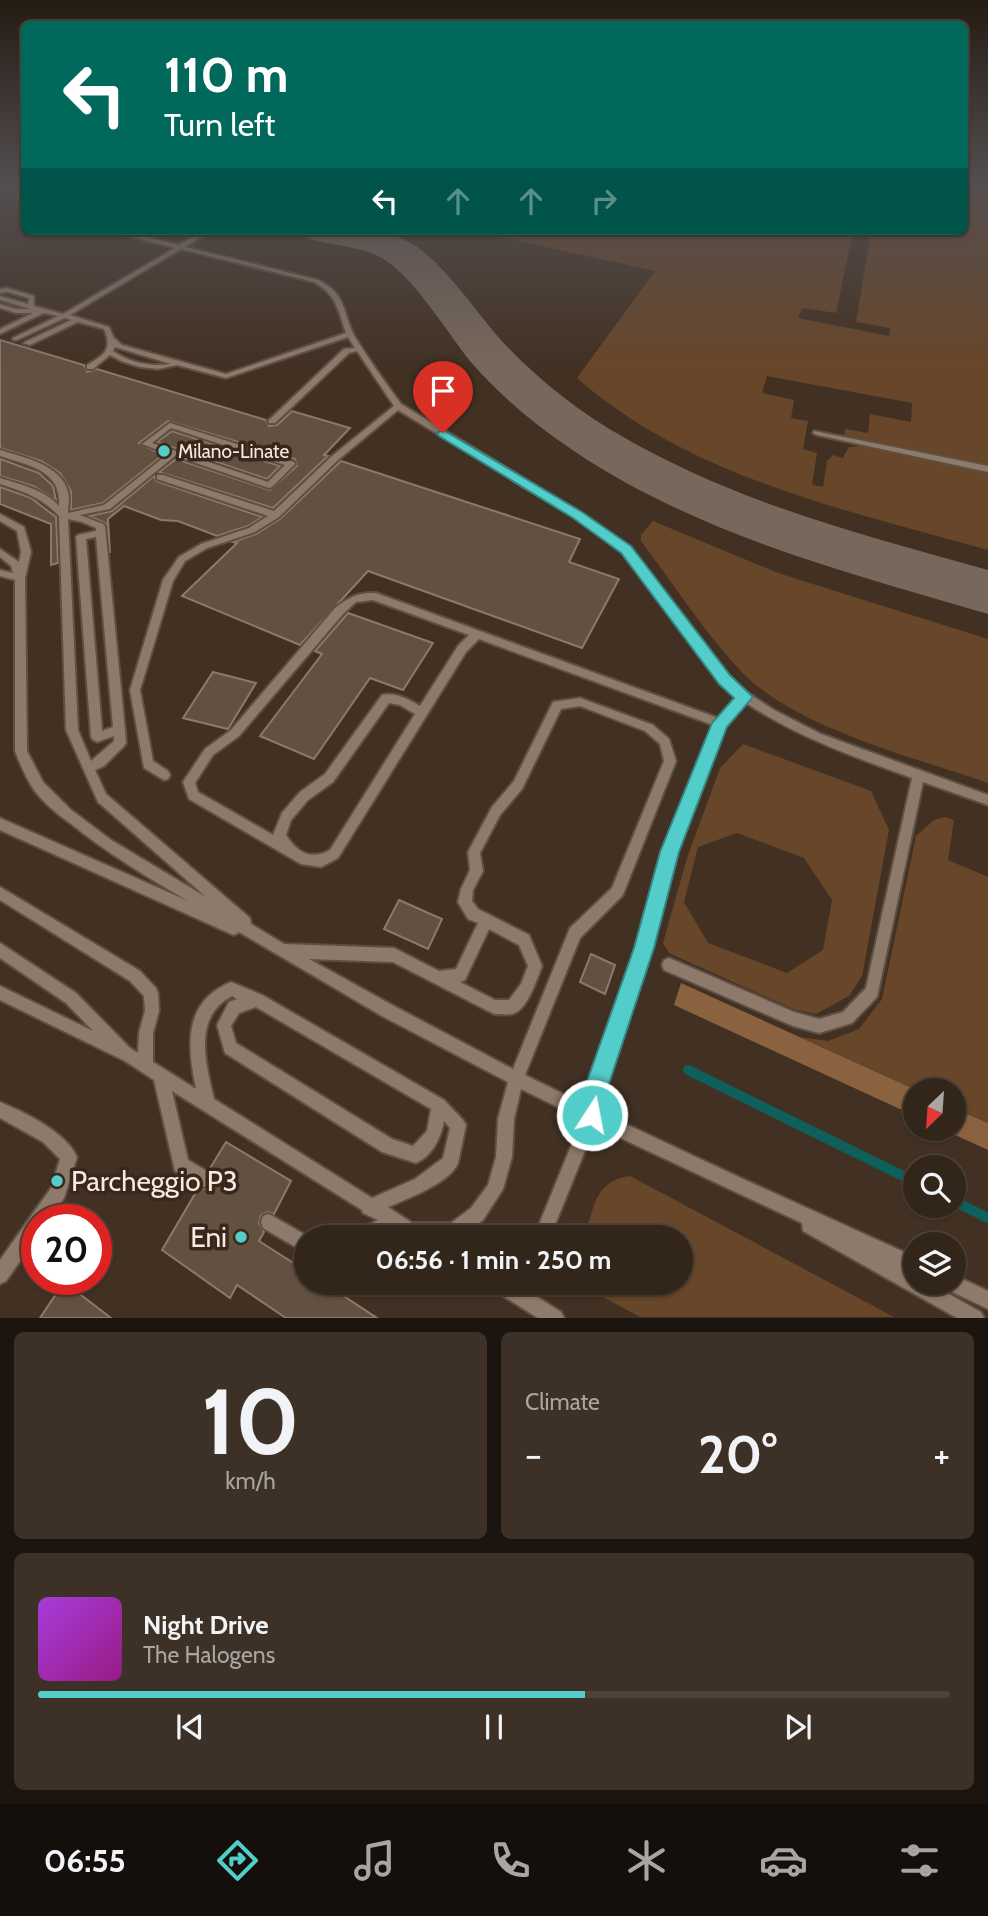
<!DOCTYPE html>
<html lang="en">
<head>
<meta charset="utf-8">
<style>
  body { margin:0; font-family:Cabin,sans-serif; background:#3d3127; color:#f1f3f6; height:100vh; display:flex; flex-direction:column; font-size:26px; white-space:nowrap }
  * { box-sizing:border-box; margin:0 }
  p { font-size:23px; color:#a8a5a2 }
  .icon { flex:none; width:38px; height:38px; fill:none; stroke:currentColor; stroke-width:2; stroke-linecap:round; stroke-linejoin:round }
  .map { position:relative; height:1318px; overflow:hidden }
  .panel { display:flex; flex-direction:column; gap:14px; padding:14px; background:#1c140e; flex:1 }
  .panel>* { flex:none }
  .banner { position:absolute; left:21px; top:21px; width:947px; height:214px; border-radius:10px; box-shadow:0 2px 5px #0004,0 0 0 2px #4d4239; background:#00695c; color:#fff; overflow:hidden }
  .needle { width:46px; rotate:205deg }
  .buttons { position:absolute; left:903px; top:1078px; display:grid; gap:14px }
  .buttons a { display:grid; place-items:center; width:63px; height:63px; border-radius:50%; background:#32251a; box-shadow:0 2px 5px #0004,0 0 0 2px #4d4239; font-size:35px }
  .speed { position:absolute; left:21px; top:1204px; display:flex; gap:14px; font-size:35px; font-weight:700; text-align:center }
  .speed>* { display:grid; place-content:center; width:91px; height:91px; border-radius:50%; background:#32251a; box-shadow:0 2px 5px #0004,0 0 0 2px #4d4239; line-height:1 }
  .speed .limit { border:10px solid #d22; background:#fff; color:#111 }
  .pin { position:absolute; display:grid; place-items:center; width:60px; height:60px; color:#fff; margin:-72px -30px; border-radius:50% 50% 50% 0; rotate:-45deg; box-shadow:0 0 7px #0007 }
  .pin .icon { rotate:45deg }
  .me { position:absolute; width:77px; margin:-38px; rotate:11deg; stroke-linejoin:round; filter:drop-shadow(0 0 5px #0008) }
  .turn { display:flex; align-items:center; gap:24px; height:147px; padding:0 28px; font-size:32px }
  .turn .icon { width:91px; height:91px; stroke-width:2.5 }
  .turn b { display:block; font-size:49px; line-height:60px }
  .lanes { display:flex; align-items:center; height:66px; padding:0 28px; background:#0003; justify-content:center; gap:35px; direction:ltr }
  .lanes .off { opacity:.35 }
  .big { font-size:52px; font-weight:700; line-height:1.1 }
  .panel .card { flex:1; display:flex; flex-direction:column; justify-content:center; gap:10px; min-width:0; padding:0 24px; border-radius:10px; background:#3d3127 }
  .panel .dial { align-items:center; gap:0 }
  .dial b { font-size:91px; line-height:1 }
  .song { display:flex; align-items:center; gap:21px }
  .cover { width:84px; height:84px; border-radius:10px; background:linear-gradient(135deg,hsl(280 70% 55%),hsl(310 70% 35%)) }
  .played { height:7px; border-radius:4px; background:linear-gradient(90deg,#53cdc9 60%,#4d4239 60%) }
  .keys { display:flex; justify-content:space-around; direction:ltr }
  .heat { display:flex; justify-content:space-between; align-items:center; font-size:38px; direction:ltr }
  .panel .tiles { flex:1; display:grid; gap:14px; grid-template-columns:1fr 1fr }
  .card:last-child { grid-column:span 2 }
  .trip { position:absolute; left:294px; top:1225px; width:399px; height:70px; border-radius:35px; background:#32251a; box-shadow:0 2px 5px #0004,0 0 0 2px #4d4239; font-weight:700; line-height:70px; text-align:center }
  .tabs { display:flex; height:112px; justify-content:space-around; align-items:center; background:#140f0a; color:#a8a5a2 }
  .tabs .icon { width:49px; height:49px }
  .tabs .active { color:#53cdc9 }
  .tabs b { font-size:32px; color:#f1f3f6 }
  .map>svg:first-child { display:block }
  .green { fill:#684629; fill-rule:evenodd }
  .forest { fill:#8b6240 }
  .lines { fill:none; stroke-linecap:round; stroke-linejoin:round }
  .stream { stroke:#0e605d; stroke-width:10 }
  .taxiway { fill:#78685c; fill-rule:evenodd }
  .building { fill:#625041; stroke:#8d796a; stroke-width:2 }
  .service-casing { stroke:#5e4f43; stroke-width:4 }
  .service { fill:#8e7a6a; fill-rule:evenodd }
  .route { fill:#53cdc9; stroke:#368583; stroke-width:2 }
  .poi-dot { fill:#53cdc9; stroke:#38271a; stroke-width:2.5 }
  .labels { text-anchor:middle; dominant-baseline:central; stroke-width:7; stroke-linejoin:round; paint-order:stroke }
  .far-poi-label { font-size:19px; fill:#f6eae2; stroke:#38271a; text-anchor:start }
  .near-poi-label { font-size:28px; fill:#f6eae2; stroke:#38271a; text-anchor:start }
</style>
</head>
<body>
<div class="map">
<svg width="988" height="1318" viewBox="0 0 988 1318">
  <rect width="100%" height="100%" fill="#423123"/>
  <!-- green -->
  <g class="green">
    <path d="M 964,183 L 988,183 L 988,466 L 844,437 L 845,429 L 868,433 L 870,414 L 911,422 L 912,403 L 767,376 L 762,393 L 794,400 L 791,418 L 808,421 L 803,449 L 817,453 L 812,485 L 823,487 L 827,461 L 833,455 L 843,458 L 849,447 L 864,446 L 988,472 L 988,550 C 846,510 689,477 577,378 L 655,271 L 472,231 L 853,231 L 836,313 L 802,308 L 798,318 L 889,336 L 890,328 L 856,322 L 871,231 L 964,231 Z"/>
    <path d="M 653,521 L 778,573 L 988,639 L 988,783 C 914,757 791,727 738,668 C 703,630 672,582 641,541 L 641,535 Z"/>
    <path d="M 743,744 L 871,791 L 889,830 L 862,976 L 849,996 L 816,1014 L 793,1009 L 669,953 L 663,943 L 687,858 L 720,768 ZM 737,833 L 804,858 L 832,900 L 823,950 L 787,973 L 708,943 L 684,902 L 698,847 Z"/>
    <polygon points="945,817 954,820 948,860 988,877 988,1123 954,1107 954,1090 916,1090 800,1037 828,1041 859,1029 882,999 916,836 934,820"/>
    <path d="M 630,1176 L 894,1317 L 640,1317 L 603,1297 L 592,1283 L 681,1283 L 681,1237 L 584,1237 C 595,1207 594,1181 630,1176 Z"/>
  </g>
  <!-- forest -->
  <g class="forest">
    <polygon points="681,983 916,1090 915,1116 674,1005"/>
    <polygon points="954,1108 988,1123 988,1150 942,1129 954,1129"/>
  </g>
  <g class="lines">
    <!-- stream -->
    <g class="stream">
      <polyline points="688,1070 915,1182"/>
      <polyline points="954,1201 988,1218"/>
    </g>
    <!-- taxiway -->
    <path class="taxiway" d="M 302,231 C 337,231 375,225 407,241 C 439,256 476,312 501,340 C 537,379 579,412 625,438 C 738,503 863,535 988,570 L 988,614 C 846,572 699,535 574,451 C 536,426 500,396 470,361 C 447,332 411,273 380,257 C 358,246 332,245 308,239 Z"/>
  </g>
  <!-- building -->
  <g class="building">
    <polygon points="0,340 84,365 87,372 97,369 266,420 269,426 277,425 292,411 350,428 324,455 328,456 273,508 159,472 176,459 270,490 297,466 295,459 168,421 139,443 163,455 103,503 71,510 71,491 60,473 41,461 0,448"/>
    <polygon points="172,431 280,466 267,479 157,442"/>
    <polygon points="0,459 39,473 53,486 56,500 33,486 0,476"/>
    <polygon points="341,461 580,539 569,562 619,579 582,648 368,571 300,645 182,596 237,543 233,542 256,534 280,519"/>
    <polygon points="154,476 156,481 262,517 248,526 217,536 178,521 161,520 124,506 108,519 110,553 107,524 89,516 112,511"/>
    <polygon points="0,487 31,498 56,517 58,563 51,565 51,524 0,504"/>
    <polygon points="348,613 433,643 403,690 370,678 314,759 260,736 322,654 315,651"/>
    <polygon points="213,672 256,683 228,729 183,718"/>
    <polygon points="399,900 442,919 428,949 384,929"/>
    <polygon points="591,954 615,965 605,994 580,982"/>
    <polygon points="226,1142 291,1181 274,1214 268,1212 261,1215 259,1223 264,1232 259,1241 306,1271 306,1283 324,1283 377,1318 286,1318 237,1285 230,1298 162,1250 199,1187 205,1189 212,1186 214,1178 209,1170"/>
    <polygon points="64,1282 111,1318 40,1318"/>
  </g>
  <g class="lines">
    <!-- service casing -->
    <g class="service-casing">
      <g id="service">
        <polygon points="11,183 17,183 24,198 24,203 16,196"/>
        <path d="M 111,231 L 121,231 L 179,245 L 204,231 L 211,231 L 185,247 L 318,280 C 348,295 341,311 355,337 C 369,360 385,382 401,404 L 581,513 L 629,547 L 728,677 L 751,695 L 774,710 L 821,734 L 988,795 L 988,805 L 923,782 L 877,997 L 852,1023 L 819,1033 L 793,1026 L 664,970 L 662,965 L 664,960 L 669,958 L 794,1012 L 819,1019 L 843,1012 L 866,988 L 912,778 C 854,757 798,737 746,703 L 725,726 L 675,852 L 651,948 L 606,1084 L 600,1112 L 743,1179 L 915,1257 L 915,1274 L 912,1273 L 915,1275 L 915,1283 L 929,1283 L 981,1312 L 984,1318 L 957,1318 L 803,1231 L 802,1223 L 595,1126 L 550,1237 L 534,1237 L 582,1119 L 521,1089 L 514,1119 L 512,1157 L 503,1189 L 483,1220 L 459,1237 L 405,1237 L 394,1230 L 380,1237 L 355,1237 L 357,1231 L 378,1220 L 363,1213 L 362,1210 L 172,1091 L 188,1160 L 210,1173 L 212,1179 L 210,1185 L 204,1187 L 175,1171 L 154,1080 L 125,1061 L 0,1000 L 0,986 L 93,1031 L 66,1003 L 0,958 L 0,943 L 76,993 L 130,1048 L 138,1053 L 139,1033 L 145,1011 L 144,996 L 130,981 L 0,900 L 0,887 L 140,971 L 156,988 L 158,993 L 159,1011 L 153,1033 L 153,1062 L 196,1089 C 187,1045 183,1002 231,982 L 262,995 L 444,1100 L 463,1120 L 466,1125 L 458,1163 C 450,1183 407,1199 388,1207 L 412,1223 L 451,1223 L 471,1208 L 488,1185 L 496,1157 L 498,1119 L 508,1082 L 382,1016 L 239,932 L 234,935 L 229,933 L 0,830 L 0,818 L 188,901 C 147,877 107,853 70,823 C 57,814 44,803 34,790 C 26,778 20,764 15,751 L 15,580 L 0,576 L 0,570 L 13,573 L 11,566 L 0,557 L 0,549 L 19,562 L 21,552 L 17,531 L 0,521 L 0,514 L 24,527 L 31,552 L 25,578 L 27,751 L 43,782 L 70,809 L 111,840 L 206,897 L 98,802 L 66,730 L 59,516 C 41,497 24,492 0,484 L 0,478 C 20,484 45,490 59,506 C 62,470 27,465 0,456 L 0,450 C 23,457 62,465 68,492 C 70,498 68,507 68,513 L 104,505 L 168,454 L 142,444 L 170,423 L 294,462 L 295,464 L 272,487 L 269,488 L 175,456 L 110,509 L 80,515 L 103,524 L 105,526 L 125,730 L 126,743 L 124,746 L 104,766 L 95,770 L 106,794 L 250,918 L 251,924 L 284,944 L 394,948 L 439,971 L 456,969 L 478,923 L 468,919 L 458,902 L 461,889 L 470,870 L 468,852 L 492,807 L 514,781 L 553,702 L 580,698 L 653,725 L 669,739 L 676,761 L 624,892 L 622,896 L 580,938 L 525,1075 L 586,1105 L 590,1084 L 637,948 L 663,852 L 713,725 L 479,639 L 466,652 L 338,858 L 321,867 L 301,864 L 189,799 L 183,782 L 205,749 L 231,730 L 335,608 C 349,597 358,592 376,593 L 718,718 L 738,697 L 720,683 L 623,551 L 575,517 L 398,410 L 338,460 L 279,517 L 255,532 L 207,548 L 185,561 L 173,581 L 140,690 L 153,761 L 168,771 L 170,775 L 168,779 L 164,780 L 144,768 L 130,690 L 163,580 L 179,557 L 201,544 L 249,528 L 268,516 L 157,479 L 157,475 L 163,475 L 274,511 L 332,456 L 394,406 L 357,351 L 349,353 L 275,423 L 269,423 L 268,421 L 344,349 L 355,348 L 348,337 L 226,378 L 177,365 L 158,369 L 140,367 L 121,361 L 110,355 L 93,369 L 87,369 L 87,365 C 104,355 113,350 104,329 L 78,322 L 30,345 L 23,343 L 71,320 L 65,318 L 17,340 L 13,340 L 13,338 L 58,316 L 44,313 L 0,334 L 0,329 L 33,313 L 16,313 L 0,308 L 0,304 L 16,309 L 31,309 L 0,300 L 0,296 L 28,304 L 29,298 L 7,292 L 0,293 L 0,289 L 7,288 L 34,296 L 34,306 L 63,314 L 175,248 ZM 181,249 L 314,282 C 337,295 338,310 346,333 L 226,374 L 122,345 L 114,338 L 109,327 L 70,315 ZM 115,347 L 171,364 C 151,367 130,363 113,351 ZM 171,428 L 285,465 L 268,482 L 152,443 ZM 68,519 L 82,522 L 96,528 L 96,531 L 78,535 L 76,537 L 91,737 L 93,740 L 97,742 L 114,736 L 114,741 L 91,761 L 78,730 ZM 96,537 L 113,727 L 102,731 L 86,539 ZM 373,600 L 469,635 L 458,646 L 420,706 C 408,699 396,692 382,695 L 325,774 L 300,792 L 282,813 L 273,835 L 198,792 L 195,783 L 213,755 L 239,736 L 343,614 L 356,602 ZM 389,703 L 400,705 L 415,714 L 330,850 C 310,861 297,852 286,835 L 291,820 L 308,800 L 333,782 ZM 580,706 L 645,731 L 660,744 L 664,761 L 612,888 L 570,928 L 513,1069 L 392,1005 L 309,959 L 393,962 L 494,1014 C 499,1014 506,1015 512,1014 C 527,1011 537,979 542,966 L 529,935 L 478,909 L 472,901 L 473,890 L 483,871 L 480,853 L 500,815 L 522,789 L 561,709 ZM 489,929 L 519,945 L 528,966 L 521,984 L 509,1000 L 495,1000 L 460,982 L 465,980 ZM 232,996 L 237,999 L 229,1002 L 217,1025 L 225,1053 L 382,1152 L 416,1163 C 432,1156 441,1138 444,1121 L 450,1128 L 443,1158 L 415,1179 L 372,1198 L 214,1099 C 206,1064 192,1017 232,996 ZM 256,1007 L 431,1109 L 427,1131 L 413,1146 L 392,1139 L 236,1043 L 231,1026 L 239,1013 Z"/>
        <polygon points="814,431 988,466 988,472 817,435 813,433"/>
        <path d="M 0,1102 C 24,1112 66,1132 77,1157 L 64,1198 L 49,1220 L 37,1220 L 37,1237 L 6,1281 L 0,1284 L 0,1260 L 51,1188 L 60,1159 L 43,1142 L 0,1118 Z"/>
        <polygon points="269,1214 309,1237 306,1237 306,1253 263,1228 261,1222 263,1216"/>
        <polygon points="954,1275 988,1291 988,1309 946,1289 943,1283 954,1283"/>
        <polygon points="489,1283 514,1283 517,1285 517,1283 535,1283 531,1293 561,1312 564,1318 538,1318 492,1289"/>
      </g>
    </g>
    <!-- service -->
    <use href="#service" class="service"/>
  </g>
  <!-- sky -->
  <linearGradient id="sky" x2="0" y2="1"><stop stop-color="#241b13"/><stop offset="0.5" stop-color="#544e50"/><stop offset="1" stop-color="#544e50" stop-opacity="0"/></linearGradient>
  <rect width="988" height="368" fill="url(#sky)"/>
  <!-- route -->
  <polygon class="route" points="443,430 582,512 631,546 730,675 753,697 727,727 679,852 654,948 609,1084 600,1123 592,1127 584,1123 581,1115 586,1084 634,948 660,852 712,723 734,698 719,684 621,553 573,518 439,436 437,433"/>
  <!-- markers -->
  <g class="poi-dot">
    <circle cx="164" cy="451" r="7"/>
    <circle cx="57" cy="1181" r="7"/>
    <circle cx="241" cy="1237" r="7"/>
  </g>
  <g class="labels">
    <!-- far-poi labels -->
    <g class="far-poi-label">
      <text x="178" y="451">Milano-Linate</text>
    </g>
    <!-- near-poi labels -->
    <g class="near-poi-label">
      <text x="71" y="1181">Parcheggio P3</text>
      <text x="227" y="1237" text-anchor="end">Eni</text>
    </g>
  </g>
</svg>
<div class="buttons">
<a><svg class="needle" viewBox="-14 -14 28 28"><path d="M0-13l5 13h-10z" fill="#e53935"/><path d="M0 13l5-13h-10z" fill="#a8a5a2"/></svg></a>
<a><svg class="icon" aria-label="search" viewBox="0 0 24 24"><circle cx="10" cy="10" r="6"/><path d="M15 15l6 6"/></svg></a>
<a><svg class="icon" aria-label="layers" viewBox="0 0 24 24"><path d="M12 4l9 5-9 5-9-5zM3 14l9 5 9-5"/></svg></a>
</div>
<div class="speed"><div class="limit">20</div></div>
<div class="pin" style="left:443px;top:433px;background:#d93025"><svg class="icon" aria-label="arrive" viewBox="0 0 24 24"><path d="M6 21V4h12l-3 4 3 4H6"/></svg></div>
<svg class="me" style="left:592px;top:1115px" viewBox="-20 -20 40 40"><circle r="17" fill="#53cdc9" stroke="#fff" stroke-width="3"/><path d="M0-11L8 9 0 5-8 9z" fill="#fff"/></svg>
<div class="trip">06:56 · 1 min · 250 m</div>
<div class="banner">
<div class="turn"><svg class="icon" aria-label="left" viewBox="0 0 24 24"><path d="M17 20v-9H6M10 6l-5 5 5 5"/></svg><div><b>110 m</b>Turn left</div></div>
<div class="lanes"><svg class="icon" aria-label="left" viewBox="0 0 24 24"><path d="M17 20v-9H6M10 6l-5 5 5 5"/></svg><svg class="icon off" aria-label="ahead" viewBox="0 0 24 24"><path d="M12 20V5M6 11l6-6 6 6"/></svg><svg class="icon off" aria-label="ahead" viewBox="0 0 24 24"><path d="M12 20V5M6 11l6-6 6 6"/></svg><svg class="icon off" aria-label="right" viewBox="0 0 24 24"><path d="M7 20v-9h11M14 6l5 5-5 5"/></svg></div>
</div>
</div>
<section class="panel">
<div class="tiles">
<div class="card dial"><b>10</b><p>km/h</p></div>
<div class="card"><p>Climate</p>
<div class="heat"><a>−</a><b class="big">20°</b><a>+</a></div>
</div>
<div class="card">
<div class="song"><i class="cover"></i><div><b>Night Drive</b><p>The Halogens</p></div></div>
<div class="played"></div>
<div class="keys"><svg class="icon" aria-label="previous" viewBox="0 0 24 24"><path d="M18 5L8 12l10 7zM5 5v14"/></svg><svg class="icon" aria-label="pause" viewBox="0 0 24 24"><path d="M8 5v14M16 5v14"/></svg><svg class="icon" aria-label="next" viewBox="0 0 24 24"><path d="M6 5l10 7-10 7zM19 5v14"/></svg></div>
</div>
</div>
</section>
<nav class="tabs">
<b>06:55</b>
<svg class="icon active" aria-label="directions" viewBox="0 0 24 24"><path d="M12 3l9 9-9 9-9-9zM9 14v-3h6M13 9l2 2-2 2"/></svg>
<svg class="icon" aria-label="music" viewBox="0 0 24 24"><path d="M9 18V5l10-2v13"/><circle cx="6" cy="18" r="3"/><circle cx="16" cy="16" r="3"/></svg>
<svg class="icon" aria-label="phone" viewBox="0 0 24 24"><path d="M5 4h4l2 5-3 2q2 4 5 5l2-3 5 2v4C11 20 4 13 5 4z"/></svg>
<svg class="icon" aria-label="climate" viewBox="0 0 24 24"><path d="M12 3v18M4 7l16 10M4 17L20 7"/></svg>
<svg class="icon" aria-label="car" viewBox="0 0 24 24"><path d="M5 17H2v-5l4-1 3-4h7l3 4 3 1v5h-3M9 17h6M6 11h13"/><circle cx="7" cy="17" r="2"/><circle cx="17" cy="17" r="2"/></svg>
<svg class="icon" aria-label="filters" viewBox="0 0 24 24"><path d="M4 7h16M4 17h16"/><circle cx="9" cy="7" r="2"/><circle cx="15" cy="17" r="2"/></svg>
</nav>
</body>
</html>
